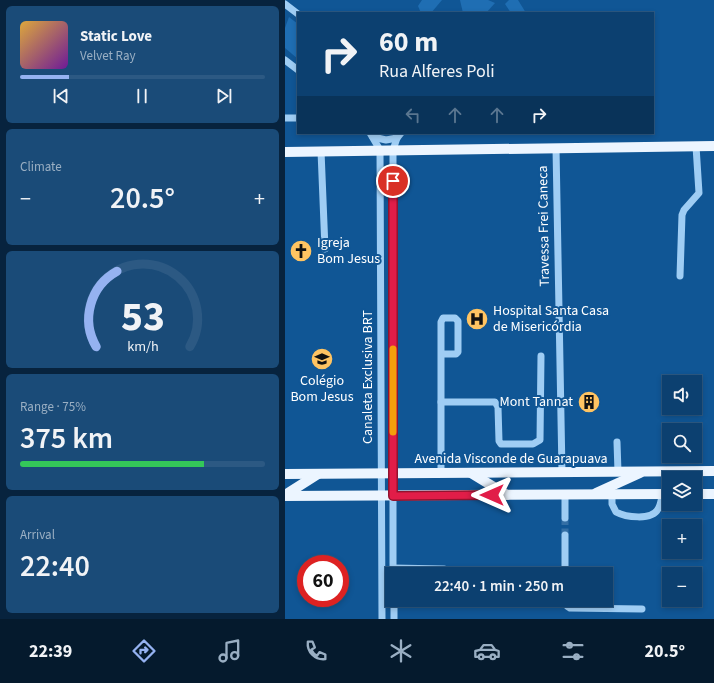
<!DOCTYPE html>
<html lang="en">
<head>
<meta charset="utf-8">
<style>
  body { margin:0; font-family:"Source Sans 3",sans-serif; background:#1a4b78; color:#f1f3f6; height:100vh; display:flex; flex-direction:column; font-size:15px; white-space:nowrap }
  * { box-sizing:border-box; margin:0 }
  p { font-size:13px; color:#9aafc3 }
  .icon { flex:none; width:22px; height:22px; fill:none; stroke:currentColor; stroke-width:2; stroke-linecap:round; stroke-linejoin:round }
  .map { position:relative; flex:1; overflow:hidden }
  .details { display:flex; flex-direction:column; gap:6px; padding:6px; background:#07233e; width:285px }
  .details>* { flex:none }
  .top-card { position:absolute; left:12px; top:12px; width:357px; height:122px; border-radius:0px; box-shadow:0 2px 6px #0003,0 0 0 1px #2c5983; background:#0c4070; color:#f1f3f6; overflow:hidden }
  .fabs { position:absolute; left:377px; top:375px; display:grid; gap:8px }
  .fabs a { display:grid; place-items:center; width:40px; height:40px; border-radius:0px; background:#0c4070; box-shadow:0 2px 6px #0003,0 0 0 1px #2c5983; font-size:20px }
  .speed { position:absolute; left:12px; top:555px; display:flex; gap:8px; font-size:20px; font-weight:700; text-align:center }
  .speed>* { display:grid; place-content:center; width:52px; height:52px; border-radius:50%; background:#0c4070; box-shadow:0 2px 6px #0003,0 0 0 1px #2c5983; line-height:1 }
  .speed .limit { border:6px solid #d22; background:#fff; color:#111 }
  .pin { position:absolute; display:grid; place-items:center; width:34px; height:34px; color:#fff; margin:-17px; border:2px solid #fff; border-radius:50%; box-shadow:0 1px 4px #0007 }
  .me { position:absolute; width:44px; margin:-22px; rotate:270deg; stroke-linejoin:round; filter:drop-shadow(0 0 3px #0008) }
  .turn { display:flex; align-items:center; gap:14px; height:84px; padding:0 16px; font-size:18px }
  .turn .icon { width:52px; height:52px; stroke-width:2.5 }
  .turn b { display:block; font-size:28px; line-height:34px }
  .lanes { display:flex; align-items:center; height:38px; padding:0 16px; background:#0003; justify-content:center; gap:20px; direction:ltr }
  .lanes .off { opacity:.35 }
  .big { font-size:30px; font-weight:600; line-height:1.1 }
  .details .widget { flex:1; display:flex; flex-direction:column; justify-content:center; gap:6px; min-width:0; padding:0 14px; border-radius:6px; background:#1a4b78 }
  .details .dial { align-items:center; gap:0 }
  .dial svg { height:104px; overflow:visible; fill:none; stroke:#2c5983; stroke-width:7; stroke-linecap:round; text-anchor:middle }
  .dial text { fill:#f1f3f6; stroke:none }
  .song { display:flex; align-items:center; gap:12px }
  .cover { width:48px; height:48px; border-radius:6px; background:linear-gradient(135deg,hsl(40 70% 55%),hsl(280 70% 35%)) }
  .played { height:4px; border-radius:2px; background:linear-gradient(90deg,#95b2f1 20%,#2c5983 20%) }
  .keys { display:flex; justify-content:space-around; direction:ltr }
  .heat { display:flex; justify-content:space-between; align-items:center; font-size:22px; direction:ltr }
  .charge { height:6px; border-radius:3px; background:linear-gradient(90deg,#34c759 75%,#2c5983 0) }
  .trip { position:absolute; left:100px; top:567px; width:228px; height:40px; border-radius:0px; background:#0c4070; box-shadow:0 2px 6px #0003,0 0 0 1px #2c5983; font-weight:600; line-height:40px; text-align:center }
  .dock { display:flex; height:64px; justify-content:space-around; align-items:center; background:#051a2d; color:#9aafc3 }
  .dock .icon { width:28px; height:28px }
  .dock .selected { color:#95b2f1 }
  .dock b { font-size:18px; color:#f1f3f6 }
  main { display:flex; flex:1; min-height:0 }
  .map>svg:first-child { display:block }
  .green { fill:#1f6eb3 }
  .lines { fill:none; stroke-linecap:round; stroke-linejoin:round }
  .minor-tunnel { stroke:#346fa5; stroke-width:7; stroke-dasharray:7 3.5; stroke-linecap:butt }
  .minor { stroke:#9fcdf4; stroke-width:7 }
  .major { stroke:#ecf5ff; stroke-width:10 }
  .route-casing { stroke:#92132f; stroke-width:10 }
  .route { stroke:#e11d48; stroke-width:7 }
  .slow { stroke:#f59e0b; stroke-width:7 }
  .labels { text-anchor:middle; dominant-baseline:central; stroke-width:4; stroke-linejoin:round; paint-order:stroke }
  .street-label { font-size:14px; fill:#fff; stroke:#105695 }
  .poi-label { font-size:14px; fill:#fff; stroke:#105695; text-anchor:start }
</style>
</head>
<body>
<main>
<section class="details">
<div class="widget">
<div class="song"><i class="cover"></i><div><b>Static Love</b><p>Velvet Ray</p></div></div>
<div class="played"></div>
<div class="keys"><svg class="icon" aria-label="previous" viewBox="0 0 24 24"><path d="M18 5L8 12l10 7zM5 5v14"/></svg><svg class="icon" aria-label="pause" viewBox="0 0 24 24"><path d="M8 5v14M16 5v14"/></svg><svg class="icon" aria-label="next" viewBox="0 0 24 24"><path d="M6 5l10 7-10 7zM19 5v14"/></svg></div>
</div>
<div class="widget"><p>Climate</p>
<div class="heat"><a>−</a><b class="big">20.5°</b><a>+</a></div>
</div>
<div class="widget dial"><svg viewBox="0 0 100 80">
<path d="M14 69A42 42 0 1 1 86 69"/>
<path d="M14 69A42 42 0 0 1 30 11" stroke="#95b2f1"/>
<text x="50" y="56" font-size="32" font-weight="700">53</text>
<text x="50" y="72" font-size="11">km/h</text>
</svg></div>
<div class="widget"><p>Range · 75%</p><b class="big">375 km</b><div class="charge"></div></div>
<div class="widget"><p>Arrival</p><b class="big">22:40</b></div>
</section>
<div class="map">
<svg width="429" height="619" viewBox="0 0 429 619">
  <rect width="100%" height="100%" fill="#105695"/>
  <!-- green -->
  <g class="green">
    <polygon points="137,0 157,0 146,13 136,13 133,6"/>
    <polygon points="175,0 203,0 210,3 201,13 178,13"/>
    <polygon points="224,0 233,0 241,13 226,13 220,4"/>
    <polygon points="4,17 13,24 13,59 0,48 0,28"/>
  </g>
  <g class="lines">
    <!-- minor-tunnel -->
    <polyline class="minor-tunnel" points="280,518 280,535"/>
    <!-- minor -->
    <g class="minor">
      <polyline points="0,4 13,14"/>
      <polyline points="0,60 13,70"/>
      <polyline points="0,118 13,118"/>
      <polyline points="85,133 95,150 97,619"/>
      <polyline points="88,137 101,140 112,138"/>
      <polyline points="271,148 277,472"/>
      <polyline points="36,151 40,249"/>
      <polyline points="395,276 397,215 399,210 414,193 411,146"/>
      <polyline points="156,402 210,402 213,407 214,441 216,444 248,444 255,440 256,356"/>
      <polyline points="332,442 333,472"/>
      <polyline points="156,473 156,322 158,318 170,318 173,321 173,352 171,354 156,354"/>
      <path d="M 327,494 L 327,504 L 331,512 C 340,517 367,521 373,509 C 376,505 376,498 378,494"/>
      <polyline points="280,518 280,495"/>
      <polyline points="280,535 280,574"/>
      <polyline points="108,568 159,569"/>
      <polyline points="108,574 108,150 112,138 116,133"/>
      <polyline points="109,600 109,619"/>
      <polyline points="280,600 282,606 285,608 357,609"/>
    </g>
    <!-- major -->
    <g class="major">
      <polyline points="0,152 429,146"/>
      <polyline points="186,473 222,495"/>
      <polyline points="0,474 429,471"/>
      <polyline points="311,493 355,473"/>
      <polyline points="410,494 429,494"/>
      <polyline points="0,495 33,474"/>
      <polyline points="0,496 384,494"/>
    </g>
  </g>
  <g class="lines">
    <!-- route casing -->
    <g class="route-casing">
      <polyline id="route" points="108,181 108,496 207,495"/>
    </g>
    <!-- route -->
    <use href="#route" class="route"/>
    <!-- slow -->
    <polyline class="slow" points="108,349 108,432"/>
  </g>
  <!-- icons -->
  <defs>
    <g id="church-disc" transform="scale(1.15)"><circle r="9.5" fill="#ffc462" stroke="#105695"/><path d="M-1.2-6h2.4v3.5h3.3v2.4h-3.3V6h-2.4V-.1h-3.3v-2.4h3.3Z" fill="#111"/></g>
    <g id="hospital-disc" transform="scale(1.15)"><circle r="9.5" fill="#ffc462" stroke="#105695"/><path d="M-5-5h3v3.5h4V-5h3V5h-3V1.5h-4V5h-3Z" fill="#111"/></g>
    <g id="school-disc" transform="scale(1.15)"><circle r="9.5" fill="#ffc462" stroke="#105695"/><path d="M0-5L7-2L0 1L-7-2ZM-4 1L0 2.5L4 1V4Q0 6-4 4Z" fill="#111"/></g>
    <g id="building-disc" transform="scale(1.15)"><circle r="9.5" fill="#ffc462" stroke="#105695"/><path d="M-4-6H4V6H1V3H-1V6H-4ZM-2.5-4.3h1.7v1.8h-1.7ZM.8-4.3h1.7v1.8H.8ZM-2.5-1h1.7V.8h-1.7ZM.8-1h1.7V.8H.8Z" fill="#111"/></g>
  </defs>
  <g fill-rule="evenodd">
    <use href="#church-disc" x="16" y="251"/>
    <use href="#hospital-disc" x="192" y="319"/>
    <use href="#school-disc" x="37" y="359"/>
    <use href="#building-disc" x="304" y="402"/>
  </g>
  <g class="labels">
    <!-- street labels -->
    <g class="street-label">
      <text transform="translate(259 226) rotate(-91)">Travessa Frei Caneca</text>
      <text transform="translate(83 377) rotate(-90)">Canaleta Exclusiva BRT</text>
      <text x="226" y="459">Avenida Visconde de Guarapuava</text>
    </g>
    <!-- poi labels -->
    <g class="poi-label">
      <text x="32" y="243">Igreja<tspan x="32" dy="16">Bom Jesus</tspan></text>
      <text x="208" y="311">Hospital Santa Casa<tspan x="208" dy="16">de Misericórdia</tspan></text>
      <text x="37" y="381" text-anchor="middle">Colégio<tspan x="37" dy="16">Bom Jesus</tspan></text>
      <text x="288" y="402" text-anchor="end">Mont Tannat</text>
    </g>
  </g>
</svg>
<div class="fabs">
<a><svg class="icon" aria-label="sound" viewBox="0 0 24 24"><path d="M4 9h4l5-4v14l-5-4H4zM17 9q2 3 0 6"/></svg></a>
<a><svg class="icon" aria-label="search" viewBox="0 0 24 24"><circle cx="10" cy="10" r="6"/><path d="M15 15l6 6"/></svg></a>
<a><svg class="icon" aria-label="layers" viewBox="0 0 24 24"><path d="M12 4l9 5-9 5-9-5zM3 14l9 5 9-5"/></svg></a>
<a>+</a>
<a>−</a>
</div>
<div class="speed"><div class="limit">60</div></div>
<div class="pin" style="left:108px;top:181px;background:#d93025"><svg class="icon" aria-label="arrive" viewBox="0 0 24 24"><path d="M6 21V4h12l-3 4 3 4H6"/></svg></div>
<svg class="me" style="left:207px;top:495px" viewBox="-20 -20 40 40"><path d="M0-17L14 15 0 8-14 15z" fill="#e11d48" stroke="#fff" stroke-width="4"/></svg>
<div class="trip">22:40 · 1 min · 250 m</div>
<div class="top-card">
<div class="turn"><svg class="icon" aria-label="right" viewBox="0 0 24 24"><path d="M7 20v-9h11M14 6l5 5-5 5"/></svg><div><b>60 m</b>Rua Alferes Poli</div></div>
<div class="lanes"><svg class="icon off" aria-label="left" viewBox="0 0 24 24"><path d="M17 20v-9H6M10 6l-5 5 5 5"/></svg><svg class="icon off" aria-label="ahead" viewBox="0 0 24 24"><path d="M12 20V5M6 11l6-6 6 6"/></svg><svg class="icon off" aria-label="ahead" viewBox="0 0 24 24"><path d="M12 20V5M6 11l6-6 6 6"/></svg><svg class="icon" aria-label="right" viewBox="0 0 24 24"><path d="M7 20v-9h11M14 6l5 5-5 5"/></svg></div>
</div>
</div>
</main>
<nav class="dock">
<b>22:39</b>
<svg class="icon selected" aria-label="directions" viewBox="0 0 24 24"><path d="M12 3l9 9-9 9-9-9zM9 14v-3h6M13 9l2 2-2 2"/></svg>
<svg class="icon" aria-label="music" viewBox="0 0 24 24"><path d="M9 18V5l10-2v13"/><circle cx="6" cy="18" r="3"/><circle cx="16" cy="16" r="3"/></svg>
<svg class="icon" aria-label="phone" viewBox="0 0 24 24"><path d="M5 4h4l2 5-3 2q2 4 5 5l2-3 5 2v4C11 20 4 13 5 4z"/></svg>
<svg class="icon" aria-label="climate" viewBox="0 0 24 24"><path d="M12 3v18M4 7l16 10M4 17L20 7"/></svg>
<svg class="icon" aria-label="car" viewBox="0 0 24 24"><path d="M5 17H2v-5l4-1 3-4h7l3 4 3 1v5h-3M9 17h6M6 11h13"/><circle cx="7" cy="17" r="2"/><circle cx="17" cy="17" r="2"/></svg>
<svg class="icon" aria-label="filters" viewBox="0 0 24 24"><path d="M4 7h16M4 17h16"/><circle cx="9" cy="7" r="2"/><circle cx="15" cy="17" r="2"/></svg>
<b>20.5°</b>
</nav>
</body>
</html>
